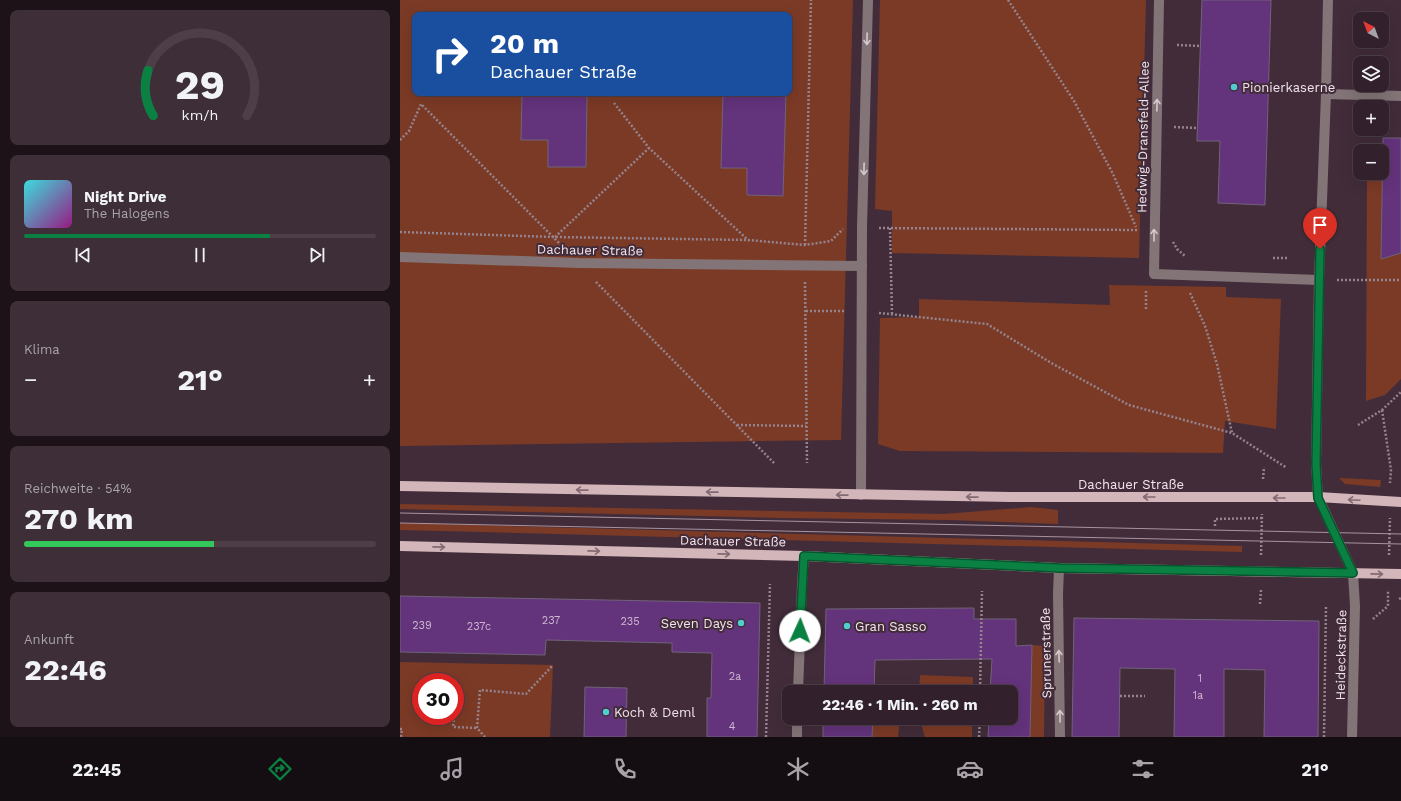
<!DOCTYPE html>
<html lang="de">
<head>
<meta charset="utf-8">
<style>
  body { margin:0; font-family:"Work Sans",sans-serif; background:#3d2e38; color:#f1f3f6; height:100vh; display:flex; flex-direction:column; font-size:15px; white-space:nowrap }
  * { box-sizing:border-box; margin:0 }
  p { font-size:13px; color:#a8a3a9 }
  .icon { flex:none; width:22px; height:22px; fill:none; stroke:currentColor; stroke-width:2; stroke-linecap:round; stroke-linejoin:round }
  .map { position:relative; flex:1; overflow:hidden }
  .details { display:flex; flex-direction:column; gap:10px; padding:10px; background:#1c1218; width:400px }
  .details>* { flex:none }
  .top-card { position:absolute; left:12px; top:12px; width:380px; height:84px; border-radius:8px; box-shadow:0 4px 16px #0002,0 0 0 1px #4d3e48; background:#1a4fa0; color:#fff; overflow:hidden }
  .needle { width:26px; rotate:319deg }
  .controls { position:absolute; left:953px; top:12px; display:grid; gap:8px }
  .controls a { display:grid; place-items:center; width:36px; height:36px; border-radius:8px; background:#32212c; box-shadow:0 4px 16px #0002,0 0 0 1px #4d3e48; font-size:20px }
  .speed { position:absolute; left:12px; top:673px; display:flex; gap:8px; font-size:20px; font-weight:700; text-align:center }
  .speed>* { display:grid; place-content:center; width:52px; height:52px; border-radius:50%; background:#32212c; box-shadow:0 4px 16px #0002,0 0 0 1px #4d3e48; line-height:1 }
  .speed .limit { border:6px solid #d22; background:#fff; color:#111 }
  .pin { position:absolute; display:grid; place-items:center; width:34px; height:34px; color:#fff; margin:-41px -17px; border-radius:50% 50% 50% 0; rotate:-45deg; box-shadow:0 0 4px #0007 }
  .pin .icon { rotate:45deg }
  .me { position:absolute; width:44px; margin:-22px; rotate:2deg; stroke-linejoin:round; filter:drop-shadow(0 0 3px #0008) }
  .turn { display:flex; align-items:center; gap:14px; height:84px; padding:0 12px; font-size:18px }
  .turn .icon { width:52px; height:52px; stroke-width:2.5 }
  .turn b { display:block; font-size:28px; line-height:34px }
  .big { font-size:30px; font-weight:700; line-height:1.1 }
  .details .card { flex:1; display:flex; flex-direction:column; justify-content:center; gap:6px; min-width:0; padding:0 14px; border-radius:8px; background:#3d2e38 }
  .details .dial { align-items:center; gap:0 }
  .dial svg { height:104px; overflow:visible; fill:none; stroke:#4d3e48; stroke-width:7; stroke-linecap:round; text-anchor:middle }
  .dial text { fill:#f1f3f6; stroke:none }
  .song { display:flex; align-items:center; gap:12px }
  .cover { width:48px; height:48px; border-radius:6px; background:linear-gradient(135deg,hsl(180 70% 55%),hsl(310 70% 35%)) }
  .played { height:4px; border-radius:2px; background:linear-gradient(90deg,#0b8043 70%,#4d3e48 70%) }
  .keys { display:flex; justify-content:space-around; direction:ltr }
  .heat { display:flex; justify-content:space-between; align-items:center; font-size:22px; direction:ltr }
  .charge { height:6px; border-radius:3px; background:linear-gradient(90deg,#34c759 54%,#4d3e48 0) }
  .trip { position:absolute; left:382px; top:685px; width:236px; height:40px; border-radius:8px; background:#32212c; box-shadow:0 4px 16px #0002,0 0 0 1px #4d3e48; font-weight:700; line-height:40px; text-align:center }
  .tabs { display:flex; height:64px; justify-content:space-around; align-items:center; background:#140d12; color:#a8a3a9 }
  .tabs .icon { width:28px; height:28px }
  .tabs .on { color:#0b8043 }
  .tabs b { font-size:18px; color:#f1f3f6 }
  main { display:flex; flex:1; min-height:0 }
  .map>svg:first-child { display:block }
  .green { fill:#7b3a25; fill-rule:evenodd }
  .building { fill:#63337c; stroke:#716379 }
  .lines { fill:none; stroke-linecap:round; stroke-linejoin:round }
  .path { stroke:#95838e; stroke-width:2.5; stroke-dasharray:2 2; stroke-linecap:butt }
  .minor { stroke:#837577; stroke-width:10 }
  .major { stroke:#d2b6b9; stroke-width:10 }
  .tram { stroke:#a5949f; stroke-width:1 }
  .oneway { stroke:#d6c8ce }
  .oneway2 { stroke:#836a73 }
  .route-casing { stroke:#07532c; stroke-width:10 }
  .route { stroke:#0b8043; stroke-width:7 }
  .poi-dot { fill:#52ccd0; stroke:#422c3a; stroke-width:1.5 }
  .labels { text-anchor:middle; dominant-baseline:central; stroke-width:4; stroke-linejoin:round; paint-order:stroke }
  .number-label { font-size:11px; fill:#ceb7cf }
  .poi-label { font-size:13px; fill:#f1e3eb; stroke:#422c3a; text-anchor:start }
  .street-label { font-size:13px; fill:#f1e3eb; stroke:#422c3a }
</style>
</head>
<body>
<main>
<section class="details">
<div class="card dial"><svg viewBox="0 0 100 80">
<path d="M14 69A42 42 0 1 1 86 69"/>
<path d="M14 69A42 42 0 0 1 10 34" stroke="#0b8043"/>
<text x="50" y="56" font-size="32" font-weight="700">29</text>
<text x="50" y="72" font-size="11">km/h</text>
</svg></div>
<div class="card">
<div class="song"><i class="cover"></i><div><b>Night Drive</b><p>The Halogens</p></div></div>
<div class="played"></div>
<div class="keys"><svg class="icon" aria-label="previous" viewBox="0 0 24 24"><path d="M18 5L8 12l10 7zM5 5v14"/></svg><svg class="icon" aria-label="pause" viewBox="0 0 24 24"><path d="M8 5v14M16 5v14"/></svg><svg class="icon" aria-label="next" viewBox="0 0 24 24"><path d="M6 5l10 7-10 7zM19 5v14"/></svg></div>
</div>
<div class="card"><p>Klima</p>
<div class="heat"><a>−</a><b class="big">21°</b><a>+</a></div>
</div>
<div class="card"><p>Reichweite · 54%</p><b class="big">270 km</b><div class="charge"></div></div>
<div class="card"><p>Ankunft</p><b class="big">22:46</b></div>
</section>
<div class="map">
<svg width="1001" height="737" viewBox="0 0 1001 737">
  <rect width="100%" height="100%" fill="#422c3a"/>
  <!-- green -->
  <g class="green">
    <path d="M 0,0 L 453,0 L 441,440 L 0,446 ZM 15,15 L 389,15 L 389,93 L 15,93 Z"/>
    <polygon points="480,0 746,0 739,258 492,253 492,211 475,209"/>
    <polygon points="982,156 983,156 981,258 1001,253 1001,379 985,395 966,401 967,173 982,173"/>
    <polygon points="709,285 826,287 826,297 881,299 876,429 825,421 823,453 500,451 478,444 480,318 519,317 519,299 710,305"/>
    <polygon points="939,478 981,480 980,487 945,484"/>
    <polygon points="0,504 544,514 631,507 658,510 658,524 550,520 384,518 0,509"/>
    <polygon points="0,523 842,546 842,552 0,530"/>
    <polygon points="632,645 645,646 644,737 630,737"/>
    <path d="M 0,662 L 153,665 L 150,737 L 0,737 ZM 21,682 L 55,682 L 55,716 L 21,716 Z"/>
    <polygon points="520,675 573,677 573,692 519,692"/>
    <polygon points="473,718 500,718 498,737 472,737"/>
    <polygon points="519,718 572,718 572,737 525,737"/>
  </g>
  <!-- building -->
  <g class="building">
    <polygon points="802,0 871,0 865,205 818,203 820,141 797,141"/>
    <polygon points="122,93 187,93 186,167 148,167 148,140 121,140"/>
    <polygon points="323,93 386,93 383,196 347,195 347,168 321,168"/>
    <polygon points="983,138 1001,138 1001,253 981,259"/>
    <polygon points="0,596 360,603 357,737 307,737 307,698 311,698 312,653 272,652 272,643 146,640 145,655 0,652"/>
    <polygon points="574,608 574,619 616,619 616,646 632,645 630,737 588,737 589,718 611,718 611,692 590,692 592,659 475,660 474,692 424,692 426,609"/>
    <polygon points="674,618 919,621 918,737 864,737 865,670 824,669 824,737 774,737 775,669 720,668 719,737 672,737"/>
    <polygon points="185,687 227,688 226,737 184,737"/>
    <polygon points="423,718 473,718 472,737 423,737"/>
  </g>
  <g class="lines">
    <!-- path -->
    <g class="path">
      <polyline points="608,0 674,101 713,174 736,227"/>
      <polyline points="777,45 800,46"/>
      <polyline points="214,103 249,148 348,240"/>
      <polyline points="774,127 797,128"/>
      <polyline points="0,140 9,131 21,104 161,245"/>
      <polyline points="479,228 737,230"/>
      <polyline points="490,228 492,314"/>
      <polyline points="0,232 154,237 348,240 405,245 431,241 443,229"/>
      <polyline points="155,237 249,148"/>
      <polyline points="773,242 777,249 785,256"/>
      <polyline points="405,245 411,0"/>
      <polyline points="873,258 887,258"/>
      <polyline points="937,280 1001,280"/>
      <polyline points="196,282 374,463"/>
      <polyline points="405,282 407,463"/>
      <polyline points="790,293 805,326 817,364 832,433"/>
      <polyline points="746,309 746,290"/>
      <polyline points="406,311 444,311"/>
      <polyline points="479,313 587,324 653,364 729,405 832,433 887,468"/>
      <polyline points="982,410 991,470 990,483"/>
      <polyline points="337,425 406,426"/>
      <polyline points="958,425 982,410 1001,392"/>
      <polyline points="863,479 864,467"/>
      <polyline points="815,526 815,519 862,518"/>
      <polyline points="861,555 862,514"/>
      <polyline points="989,555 990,518"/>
      <polyline points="999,599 1001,598"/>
      <polyline points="860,604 861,590"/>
      <polyline points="973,619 988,606 988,590"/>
      <polyline points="580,692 582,591"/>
      <polyline points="720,696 745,696"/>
      <polyline points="55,697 55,695"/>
      <polyline points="54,716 53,727 77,728"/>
      <polyline points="0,729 2,729 1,737"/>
      <polyline points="85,737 77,728 80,690 126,694 153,665"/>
      <polyline points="366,737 370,584"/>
      <polyline points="579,737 580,718"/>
      <polyline points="924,737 926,605"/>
    </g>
    <!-- minor -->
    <g class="minor">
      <polyline points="759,0 754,274 919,280"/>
      <polyline points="928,0 926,94 919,280 916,464 918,497 953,573 955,606 952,737"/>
      <polyline points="926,94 1001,96"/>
      <polyline points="0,257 179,263 462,266"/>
      <polyline points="461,495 462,227 468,0"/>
      <polyline points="659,568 658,594 660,737"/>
      <polyline points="398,692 402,585 404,556"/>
      <polyline points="397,737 397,718"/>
    </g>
    <!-- major -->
    <g class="major">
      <polyline points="0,486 611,497 918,497 1001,502"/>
      <polyline points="0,546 404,556 659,568 1001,574"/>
    </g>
    <!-- tram -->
    <g class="tram">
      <polyline points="0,513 1001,534"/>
      <polyline points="0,523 1001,544"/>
    </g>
  </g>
  <!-- one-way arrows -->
  <defs><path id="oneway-shaft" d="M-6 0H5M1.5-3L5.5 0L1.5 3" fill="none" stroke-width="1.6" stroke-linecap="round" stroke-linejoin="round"/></defs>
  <g class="oneway">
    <use href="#oneway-shaft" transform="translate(467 39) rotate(91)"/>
    <use href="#oneway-shaft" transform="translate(757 105) rotate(-89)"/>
    <use href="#oneway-shaft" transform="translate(464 169) rotate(91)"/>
    <use href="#oneway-shaft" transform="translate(754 235) rotate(-90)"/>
    <use href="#oneway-shaft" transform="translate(659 656) rotate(-92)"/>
    <use href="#oneway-shaft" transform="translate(660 716) rotate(-91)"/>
  </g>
  <g class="oneway2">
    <use href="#oneway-shaft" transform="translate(182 490) rotate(-179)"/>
    <use href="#oneway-shaft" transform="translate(312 492) rotate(-179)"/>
    <use href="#oneway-shaft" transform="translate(442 495) rotate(-179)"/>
    <use href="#oneway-shaft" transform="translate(572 497) rotate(-179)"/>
    <use href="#oneway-shaft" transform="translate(749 497) rotate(-180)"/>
    <use href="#oneway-shaft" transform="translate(879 498) rotate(180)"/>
    <use href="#oneway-shaft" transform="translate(954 500) rotate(-177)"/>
    <use href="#oneway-shaft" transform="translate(39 547) rotate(1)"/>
    <use href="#oneway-shaft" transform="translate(194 551) rotate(1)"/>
    <use href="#oneway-shaft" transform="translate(324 554) rotate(1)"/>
    <use href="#oneway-shaft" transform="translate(977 574) rotate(1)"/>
  </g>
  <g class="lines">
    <!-- route casing -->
    <g class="route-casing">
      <polyline id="route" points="400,631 404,556 659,568 953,573 918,498 916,464 920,249"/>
    </g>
    <!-- route -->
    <use href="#route" class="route"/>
  </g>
  <!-- markers -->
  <g class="poi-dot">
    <circle cx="834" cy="87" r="4"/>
    <circle cx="341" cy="623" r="4"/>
    <circle cx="447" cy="626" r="4"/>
    <circle cx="206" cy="712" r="4"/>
  </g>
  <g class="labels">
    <!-- number labels -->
    <g class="number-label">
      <text x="151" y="620">237</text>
      <text x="230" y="621">235</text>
      <text x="22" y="625">239</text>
      <text x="79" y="626">237c</text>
      <text x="335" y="676">2a</text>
      <text x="800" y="678">1</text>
      <text x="798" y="695">1a</text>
      <text x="332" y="726">4</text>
    </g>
    <!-- poi labels -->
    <g class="poi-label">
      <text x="842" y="87">Pionierkaserne</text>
      <text x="333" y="623" text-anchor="end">Seven Days</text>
      <text x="455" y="626">Gran Sasso</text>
      <text x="214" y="712">Koch &amp; Deml</text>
    </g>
    <!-- street labels -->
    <g class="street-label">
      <text transform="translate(743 137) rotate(-89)">Hedwig-Dransfeld-Allee</text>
      <text transform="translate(190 250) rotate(1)">Dachauer Straße</text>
      <text x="731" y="484">Dachauer Straße</text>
      <text transform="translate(333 541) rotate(1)">Dachauer Straße</text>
      <text transform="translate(646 653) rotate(-91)">Sprunerstraße</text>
      <text transform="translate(941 655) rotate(-89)">Heideckstraße</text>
    </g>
  </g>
</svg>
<div class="controls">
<a><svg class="needle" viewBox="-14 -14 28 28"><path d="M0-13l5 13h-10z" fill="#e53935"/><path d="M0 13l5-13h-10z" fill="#a8a3a9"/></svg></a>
<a><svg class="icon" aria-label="layers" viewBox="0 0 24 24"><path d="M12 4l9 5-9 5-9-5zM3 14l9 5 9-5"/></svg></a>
<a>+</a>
<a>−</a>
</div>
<div class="speed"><div class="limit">30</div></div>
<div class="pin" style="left:920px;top:249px;background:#d93025"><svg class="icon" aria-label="arrive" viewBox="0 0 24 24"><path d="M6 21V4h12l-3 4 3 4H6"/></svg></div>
<svg class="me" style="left:400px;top:631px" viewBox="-20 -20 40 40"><circle r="19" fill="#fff"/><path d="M0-13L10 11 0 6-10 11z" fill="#0b8043"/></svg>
<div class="trip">22:46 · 1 Min. · 260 m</div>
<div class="top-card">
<div class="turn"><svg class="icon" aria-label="right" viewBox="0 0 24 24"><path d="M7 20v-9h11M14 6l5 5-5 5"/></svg><div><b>20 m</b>Dachauer Straße</div></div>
</div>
</div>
</main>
<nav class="tabs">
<b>22:45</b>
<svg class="icon on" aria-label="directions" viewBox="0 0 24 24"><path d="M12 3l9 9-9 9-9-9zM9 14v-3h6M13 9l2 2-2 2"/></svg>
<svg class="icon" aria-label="music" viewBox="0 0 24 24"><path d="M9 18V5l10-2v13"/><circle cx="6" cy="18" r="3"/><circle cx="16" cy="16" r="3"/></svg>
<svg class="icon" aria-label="phone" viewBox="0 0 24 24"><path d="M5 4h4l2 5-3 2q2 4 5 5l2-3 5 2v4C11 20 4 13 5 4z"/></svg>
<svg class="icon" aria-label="climate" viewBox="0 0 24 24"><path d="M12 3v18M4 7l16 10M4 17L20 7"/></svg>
<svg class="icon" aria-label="car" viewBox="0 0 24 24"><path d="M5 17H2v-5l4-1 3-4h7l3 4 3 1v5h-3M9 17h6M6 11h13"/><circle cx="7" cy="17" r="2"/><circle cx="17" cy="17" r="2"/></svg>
<svg class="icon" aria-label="filters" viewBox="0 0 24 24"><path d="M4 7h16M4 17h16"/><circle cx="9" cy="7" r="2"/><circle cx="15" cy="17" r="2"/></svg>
<b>21°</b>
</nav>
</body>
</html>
